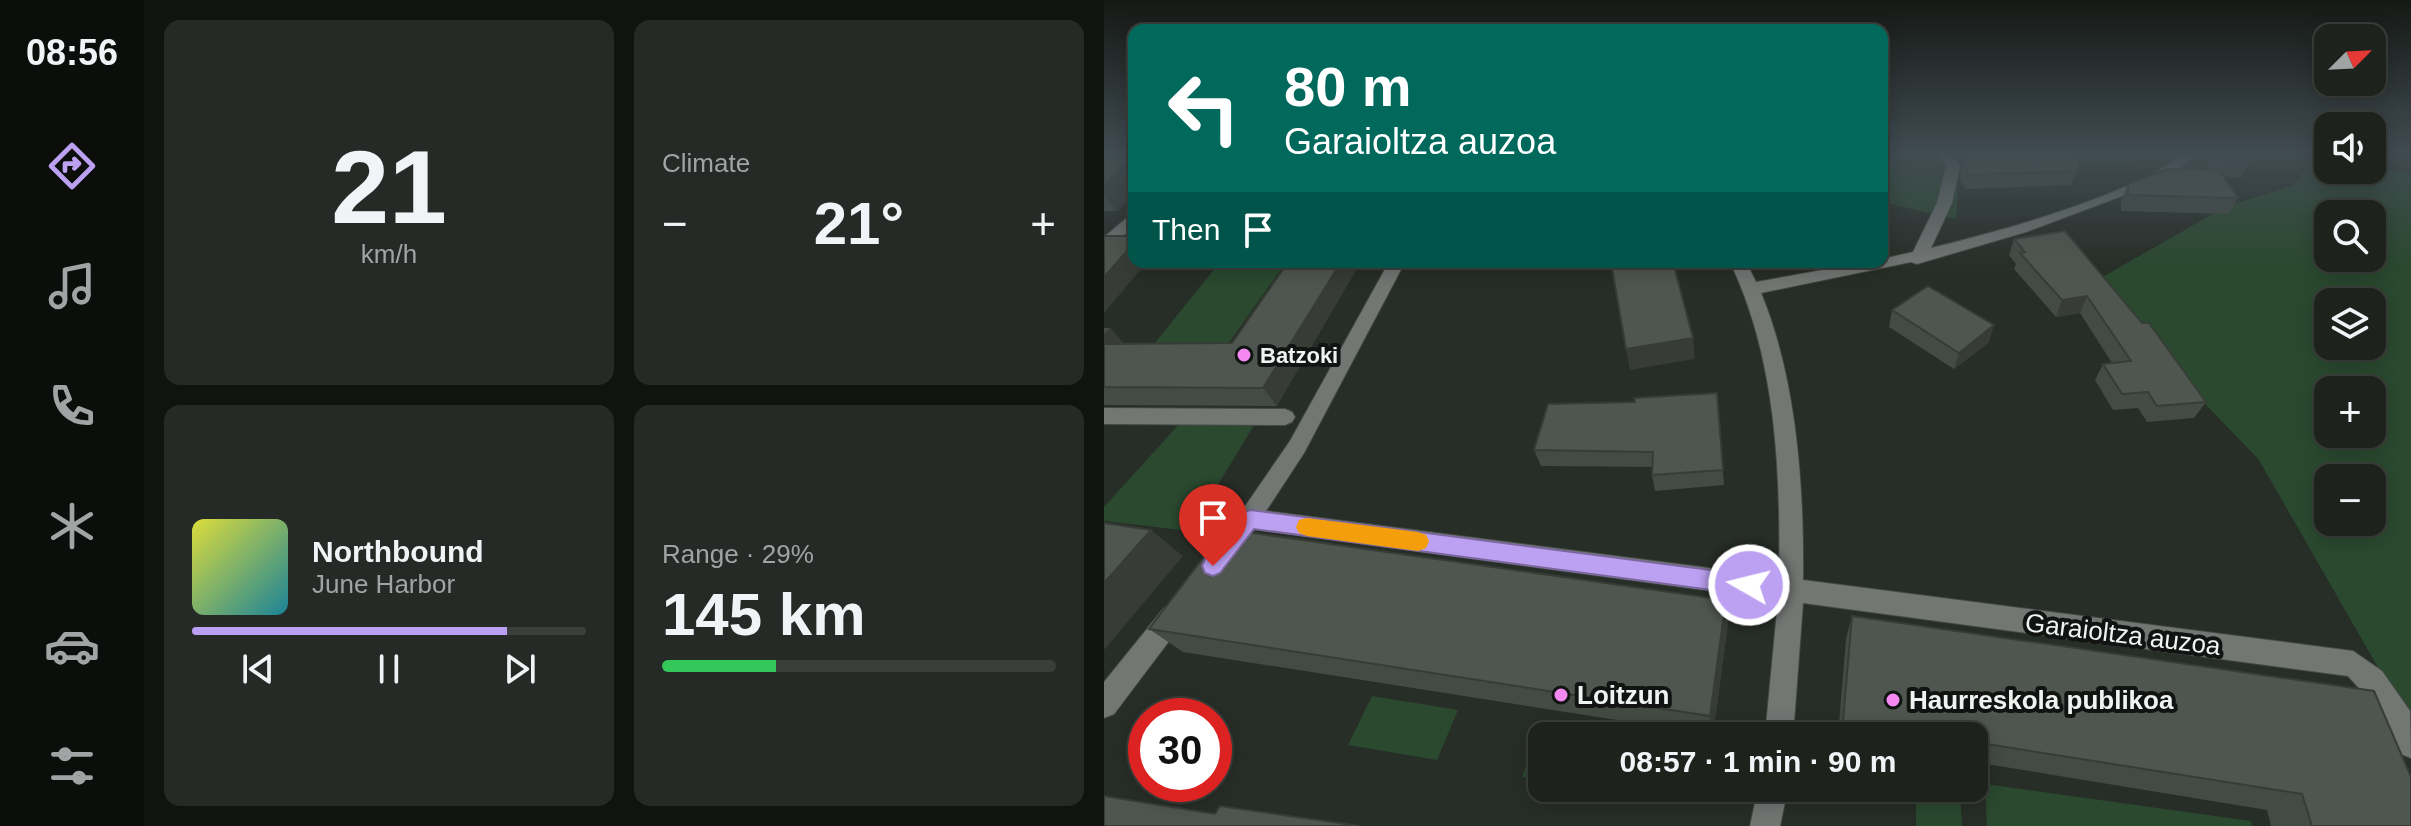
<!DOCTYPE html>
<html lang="en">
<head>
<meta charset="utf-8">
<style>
  body { margin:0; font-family:Arial,sans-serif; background:#252a26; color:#f1f3f6; height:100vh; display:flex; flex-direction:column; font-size:30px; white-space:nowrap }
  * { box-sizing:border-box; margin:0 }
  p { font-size:26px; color:#a0a4a4 }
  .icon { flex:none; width:44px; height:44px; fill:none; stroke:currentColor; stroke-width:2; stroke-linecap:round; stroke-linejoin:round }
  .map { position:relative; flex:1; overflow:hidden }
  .panel { display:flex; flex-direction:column; gap:20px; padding:20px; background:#101310; width:960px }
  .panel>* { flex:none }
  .hud { position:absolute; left:24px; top:24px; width:760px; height:244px; border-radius:16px; box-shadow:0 4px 20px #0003,0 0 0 2px #3b3f3b; background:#00695c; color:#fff; overflow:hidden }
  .needle { width:52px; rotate:66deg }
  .fabs { position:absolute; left:1210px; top:24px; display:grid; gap:16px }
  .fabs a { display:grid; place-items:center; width:72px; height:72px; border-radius:16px; background:#1d221d; box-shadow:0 4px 20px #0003,0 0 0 2px #3b3f3b; font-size:40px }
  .speed { position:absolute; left:24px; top:698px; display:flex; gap:16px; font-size:40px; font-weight:700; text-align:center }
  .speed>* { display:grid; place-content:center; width:104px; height:104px; border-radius:50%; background:#1d221d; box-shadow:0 4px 20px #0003,0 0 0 2px #3b3f3b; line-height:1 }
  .speed .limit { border:12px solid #d22; background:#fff; color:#111 }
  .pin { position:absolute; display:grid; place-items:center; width:68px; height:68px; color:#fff; margin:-82px -34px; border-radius:50% 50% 50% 0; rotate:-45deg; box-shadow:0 0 8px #0007 }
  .pin .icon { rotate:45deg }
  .me { position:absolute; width:88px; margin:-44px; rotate:278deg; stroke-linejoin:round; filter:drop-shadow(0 0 6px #0008) }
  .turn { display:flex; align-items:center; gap:28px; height:168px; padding:0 24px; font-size:36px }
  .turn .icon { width:104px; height:104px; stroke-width:2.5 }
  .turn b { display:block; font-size:56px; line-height:68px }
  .then { display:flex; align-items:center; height:76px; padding:0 24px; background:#0003; gap:16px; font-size:30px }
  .big { font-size:60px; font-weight:700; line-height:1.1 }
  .panel .card { flex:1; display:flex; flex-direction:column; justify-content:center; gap:12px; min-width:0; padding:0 28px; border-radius:16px; background:#252a26 }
  .panel .dial { align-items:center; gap:0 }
  .dial b { font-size:104px; line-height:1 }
  .song { display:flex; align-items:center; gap:24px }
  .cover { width:96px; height:96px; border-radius:12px; background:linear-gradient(135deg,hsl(60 70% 55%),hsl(190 70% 35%)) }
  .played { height:8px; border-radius:4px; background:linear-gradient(90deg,#bca0f2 80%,#3b3f3b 80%) }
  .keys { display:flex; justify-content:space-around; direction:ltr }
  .heat { display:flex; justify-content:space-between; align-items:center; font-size:44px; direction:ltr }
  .charge { height:12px; border-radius:6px; background:linear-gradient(90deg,#34c759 29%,#3b3f3b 0) }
  .panel .tiles { flex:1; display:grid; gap:20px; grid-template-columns:repeat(2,1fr) }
  .trip { position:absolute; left:424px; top:722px; width:460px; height:80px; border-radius:16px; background:#1d221d; box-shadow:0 4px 20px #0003,0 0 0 2px #3b3f3b; font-weight:700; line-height:80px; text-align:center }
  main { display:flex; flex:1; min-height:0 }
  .menu { display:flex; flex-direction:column; width:144px; justify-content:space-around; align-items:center; background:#0c0e0c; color:#a0a4a4 }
  .menu .icon { width:56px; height:56px }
  .menu .active { color:#bca0f2 }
  .menu b { font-size:36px; color:#f1f3f6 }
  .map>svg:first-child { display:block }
  .green { fill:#2a492f; fill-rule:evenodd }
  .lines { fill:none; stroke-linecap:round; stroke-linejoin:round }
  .minor-casing { stroke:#434943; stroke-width:2 }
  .minor { fill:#737774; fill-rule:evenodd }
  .wall { fill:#444a44 }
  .shaded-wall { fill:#373c37 }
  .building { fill:#4f564f; stroke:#373c37; stroke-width:2 }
  .route { fill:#bca0f2; stroke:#7a689d; stroke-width:2 }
  .slow { fill:#f59e0b }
  .poi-dot { fill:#f389f1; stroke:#111412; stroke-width:3 }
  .labels { text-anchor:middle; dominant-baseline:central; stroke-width:8; stroke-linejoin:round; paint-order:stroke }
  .poi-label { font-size:22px; font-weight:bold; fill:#f0f4f0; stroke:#111412; text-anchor:start }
  .near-street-label { font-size:26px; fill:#f0f4f0; stroke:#111412 }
  .near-poi-label { font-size:26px; font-weight:bold; fill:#f0f4f0; stroke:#111412; text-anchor:start }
</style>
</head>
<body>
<main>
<nav class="menu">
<b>08:56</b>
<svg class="icon active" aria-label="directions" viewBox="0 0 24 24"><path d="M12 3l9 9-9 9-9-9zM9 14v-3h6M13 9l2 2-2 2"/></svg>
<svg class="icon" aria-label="music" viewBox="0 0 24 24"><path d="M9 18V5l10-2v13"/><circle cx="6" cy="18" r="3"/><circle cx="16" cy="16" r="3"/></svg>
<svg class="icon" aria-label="phone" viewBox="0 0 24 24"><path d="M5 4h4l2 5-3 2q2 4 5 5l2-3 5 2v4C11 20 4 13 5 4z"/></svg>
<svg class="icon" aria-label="climate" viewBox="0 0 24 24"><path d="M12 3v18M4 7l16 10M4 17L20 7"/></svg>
<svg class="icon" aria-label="car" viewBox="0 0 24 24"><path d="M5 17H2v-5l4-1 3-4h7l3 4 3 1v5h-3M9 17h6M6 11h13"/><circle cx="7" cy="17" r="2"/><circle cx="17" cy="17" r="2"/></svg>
<svg class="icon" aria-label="filters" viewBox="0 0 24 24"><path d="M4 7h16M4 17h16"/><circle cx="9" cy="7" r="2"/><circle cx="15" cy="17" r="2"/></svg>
</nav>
<section class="panel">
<div class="tiles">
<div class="card dial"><b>21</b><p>km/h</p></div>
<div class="card"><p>Climate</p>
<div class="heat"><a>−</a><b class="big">21°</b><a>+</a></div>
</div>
<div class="card">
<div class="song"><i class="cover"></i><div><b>Northbound</b><p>June Harbor</p></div></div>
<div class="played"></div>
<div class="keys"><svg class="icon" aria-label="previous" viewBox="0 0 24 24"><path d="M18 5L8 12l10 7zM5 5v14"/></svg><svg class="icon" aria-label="pause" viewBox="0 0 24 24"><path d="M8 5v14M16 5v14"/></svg><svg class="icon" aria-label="next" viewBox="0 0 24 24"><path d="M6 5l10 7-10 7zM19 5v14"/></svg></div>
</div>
<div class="card"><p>Range · 29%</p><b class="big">145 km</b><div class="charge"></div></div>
</div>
</section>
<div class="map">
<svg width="1307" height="826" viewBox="0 0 1307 826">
  <rect width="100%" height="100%" fill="#272d27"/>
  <!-- green -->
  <g class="green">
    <path d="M 778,154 C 839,154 861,145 852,219 L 778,202 Z"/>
    <path d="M 953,154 L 1045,154 C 1011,169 986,169 953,154 Z"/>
    <path d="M 1224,160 L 1224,170 L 1268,170 L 1268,166 L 1307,174 L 1307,725 L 1155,460 L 986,284 L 1123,206 L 1190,185 C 1204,170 1197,160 1224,160 ZM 1224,214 L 1268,214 L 1268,258 L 1224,258 ZM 1224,302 L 1268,302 L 1268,346 L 1224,346 ZM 1224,390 L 1268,390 L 1268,434 L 1224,434 ZM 1224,478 L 1268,478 L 1268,522 L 1224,522 Z"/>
    <polygon points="116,262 182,262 120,350 46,349"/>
    <polygon points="77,422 152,422 86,531 0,521 0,507"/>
    <polygon points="268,696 354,710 333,760 244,745"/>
    <polygon points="436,725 505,736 438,736 438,780 418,777"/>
    <polygon points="881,784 1147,821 1148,826 883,826"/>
    <polygon points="812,788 856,788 858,826 812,826"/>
  </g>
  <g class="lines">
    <!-- minor casing -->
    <g class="minor-casing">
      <g id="minor">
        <path d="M 833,154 L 847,154 L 856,166 L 848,203 L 827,248 C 900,230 975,209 1043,177 C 1061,169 1072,153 1091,154 L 1073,172 L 1053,183 L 922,232 L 813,264 L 807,262 L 657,293 C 693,380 700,487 699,580 L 1249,651 L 1278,671 L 1306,711 L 1307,758 L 1297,754 L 1274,709 L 1244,676 L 699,603 L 689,736 L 661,736 L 674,600 L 151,529 C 145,538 140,538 131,535 L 128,528 L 131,521 L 186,441 L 285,262 L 301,262 L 200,453 L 162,511 L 675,577 C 677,472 672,357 626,262 L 642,262 L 652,282 L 763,262 L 778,262 L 778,259 L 809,252 L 833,203 L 842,166 Z"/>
        <polygon points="30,212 30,225 6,249 0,251 0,237"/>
        <polygon points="0,408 181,409 188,412 191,417 188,422 181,425 0,424"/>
        <polygon points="69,604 78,608 81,616 78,624 10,714 0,718 0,682 60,608"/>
        <polygon points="654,788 684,788 676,826 646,826"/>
      </g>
    </g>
    <!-- minor -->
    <use href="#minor" class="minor"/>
  </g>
  <!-- wall -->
  <g class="wall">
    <polygon points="0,154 30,154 30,194 13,211 0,211"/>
    <polygon points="850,154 976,154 973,171 967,185 861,189 856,180 858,164"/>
    <polygon points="1102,154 1143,154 1145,163 1136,178 1119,176 1134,198 1125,214 1017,211 1017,200 1024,184 1104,170"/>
    <polygon points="961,231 1102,402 1090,418 1043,422 1034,408 1009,410 991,380 999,364 1008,363 976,313 952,317 910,269 912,264 905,255 910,239"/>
    <polygon points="788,310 885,342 850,369 785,327"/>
    <polygon points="0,328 6,328 20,344 128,343 173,406 0,405"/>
    <polygon points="613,393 620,485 551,491 548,475 549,467 437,466 430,450 531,402"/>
    <polygon points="748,616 1307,826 1167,826 1163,810 870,762 870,736 734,736 742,639"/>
    <polygon points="624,623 609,735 79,652 45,629"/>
  </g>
  <!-- shaded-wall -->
  <g class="shaded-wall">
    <polygon points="30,156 30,194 13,211 0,195 0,184"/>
    <polygon points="30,243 30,262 43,262 0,313 0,277"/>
    <polygon points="237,262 257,262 173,406 159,388"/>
    <polygon points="983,296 976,313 952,317 958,300"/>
    <polygon points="890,325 885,342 850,369 855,353"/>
    <polygon points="6,328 22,346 0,353 0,334"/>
    <polygon points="589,338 591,359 526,370 522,349"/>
    <polygon points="47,530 79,556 0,650 0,583"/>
    <polygon points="622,600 624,623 609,735 606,716"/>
  </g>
  <!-- building -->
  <g class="building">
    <polygon points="0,154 30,154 30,156 0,184"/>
    <polygon points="861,154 976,154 973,171 865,175 860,165"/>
    <polygon points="1112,154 1143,154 1145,163 1113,158"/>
    <polygon points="1063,169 1115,170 1134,198 1024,195 1024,184"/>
    <polygon points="961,231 1038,323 1045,323 1102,402 1053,406 1044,392 1018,394 999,364 1027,361 983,296 958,300 916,253 921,252 910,239"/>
    <polygon points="0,236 30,236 30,243 0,277"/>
    <polygon points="184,262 237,262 159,388 0,387 0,344 128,343"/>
    <polygon points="507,262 569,262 589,338 522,349"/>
    <polygon points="824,286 890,325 855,353 788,310"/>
    <polygon points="613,393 619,470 548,475 549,452 430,450 444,404 531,402 530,398"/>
    <polygon points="0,523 47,530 0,583"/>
    <polygon points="121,529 622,600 606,716 45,629"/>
    <polygon points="748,616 1270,691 1307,777 1307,826 1208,826 1198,794 870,742 870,736 835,736 739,721"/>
    <polygon points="0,796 111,814 116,806 256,826 0,826"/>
  </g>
  <!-- sky -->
  <linearGradient id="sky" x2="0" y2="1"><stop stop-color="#151915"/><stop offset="0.57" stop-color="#414c52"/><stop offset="1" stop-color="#414c52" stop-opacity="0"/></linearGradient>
  <rect width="1307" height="269" fill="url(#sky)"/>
  <!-- route -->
  <polygon class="route" points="146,510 645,575 653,578 656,585 653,592 645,595 150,529 116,573 109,576 101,573 98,566 101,559 138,513"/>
  <!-- slow -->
  <polygon class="slow" points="203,518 314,532 322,535 325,541 322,548 314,551 203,536 195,533 192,527 195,520"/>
  <!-- markers -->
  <g class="poi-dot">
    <circle cx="140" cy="355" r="8"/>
    <circle cx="457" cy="695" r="8"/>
    <circle cx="789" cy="700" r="8"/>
  </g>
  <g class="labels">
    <!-- poi labels -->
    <g class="poi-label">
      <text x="156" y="355">Batzoki</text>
    </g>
    <!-- near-street labels -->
    <g class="near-street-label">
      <text transform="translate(1019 634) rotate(7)">Garaioltza auzoa</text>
    </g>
    <!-- near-poi labels -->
    <g class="near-poi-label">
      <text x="473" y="695">Loitzun</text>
      <text x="805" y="700">Haurreskola publikoa</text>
    </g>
  </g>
</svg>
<div class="fabs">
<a><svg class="needle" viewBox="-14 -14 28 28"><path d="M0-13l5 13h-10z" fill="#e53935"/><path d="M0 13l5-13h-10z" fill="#a0a4a4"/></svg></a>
<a><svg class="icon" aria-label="sound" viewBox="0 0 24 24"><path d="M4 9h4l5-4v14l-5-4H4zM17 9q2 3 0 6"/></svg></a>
<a><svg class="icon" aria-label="search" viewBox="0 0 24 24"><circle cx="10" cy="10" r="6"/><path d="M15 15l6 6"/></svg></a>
<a><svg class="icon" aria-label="layers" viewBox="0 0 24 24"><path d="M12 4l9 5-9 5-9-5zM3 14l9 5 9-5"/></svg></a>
<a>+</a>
<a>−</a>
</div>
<div class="speed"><div class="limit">30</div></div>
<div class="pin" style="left:109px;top:566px;background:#d93025"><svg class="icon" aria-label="arrive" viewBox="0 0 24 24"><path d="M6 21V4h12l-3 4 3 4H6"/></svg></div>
<svg class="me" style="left:645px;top:585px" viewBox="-20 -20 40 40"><circle r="17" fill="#bca0f2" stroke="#fff" stroke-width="3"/><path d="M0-11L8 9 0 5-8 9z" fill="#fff"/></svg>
<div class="trip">08:57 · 1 min · 90 m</div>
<div class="hud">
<div class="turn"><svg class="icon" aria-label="left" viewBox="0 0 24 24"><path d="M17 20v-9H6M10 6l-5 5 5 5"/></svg><div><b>80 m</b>Garaioltza auzoa</div></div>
<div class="then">Then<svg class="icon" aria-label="arrive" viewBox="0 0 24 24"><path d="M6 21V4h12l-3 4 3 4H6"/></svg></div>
</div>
</div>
</main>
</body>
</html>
